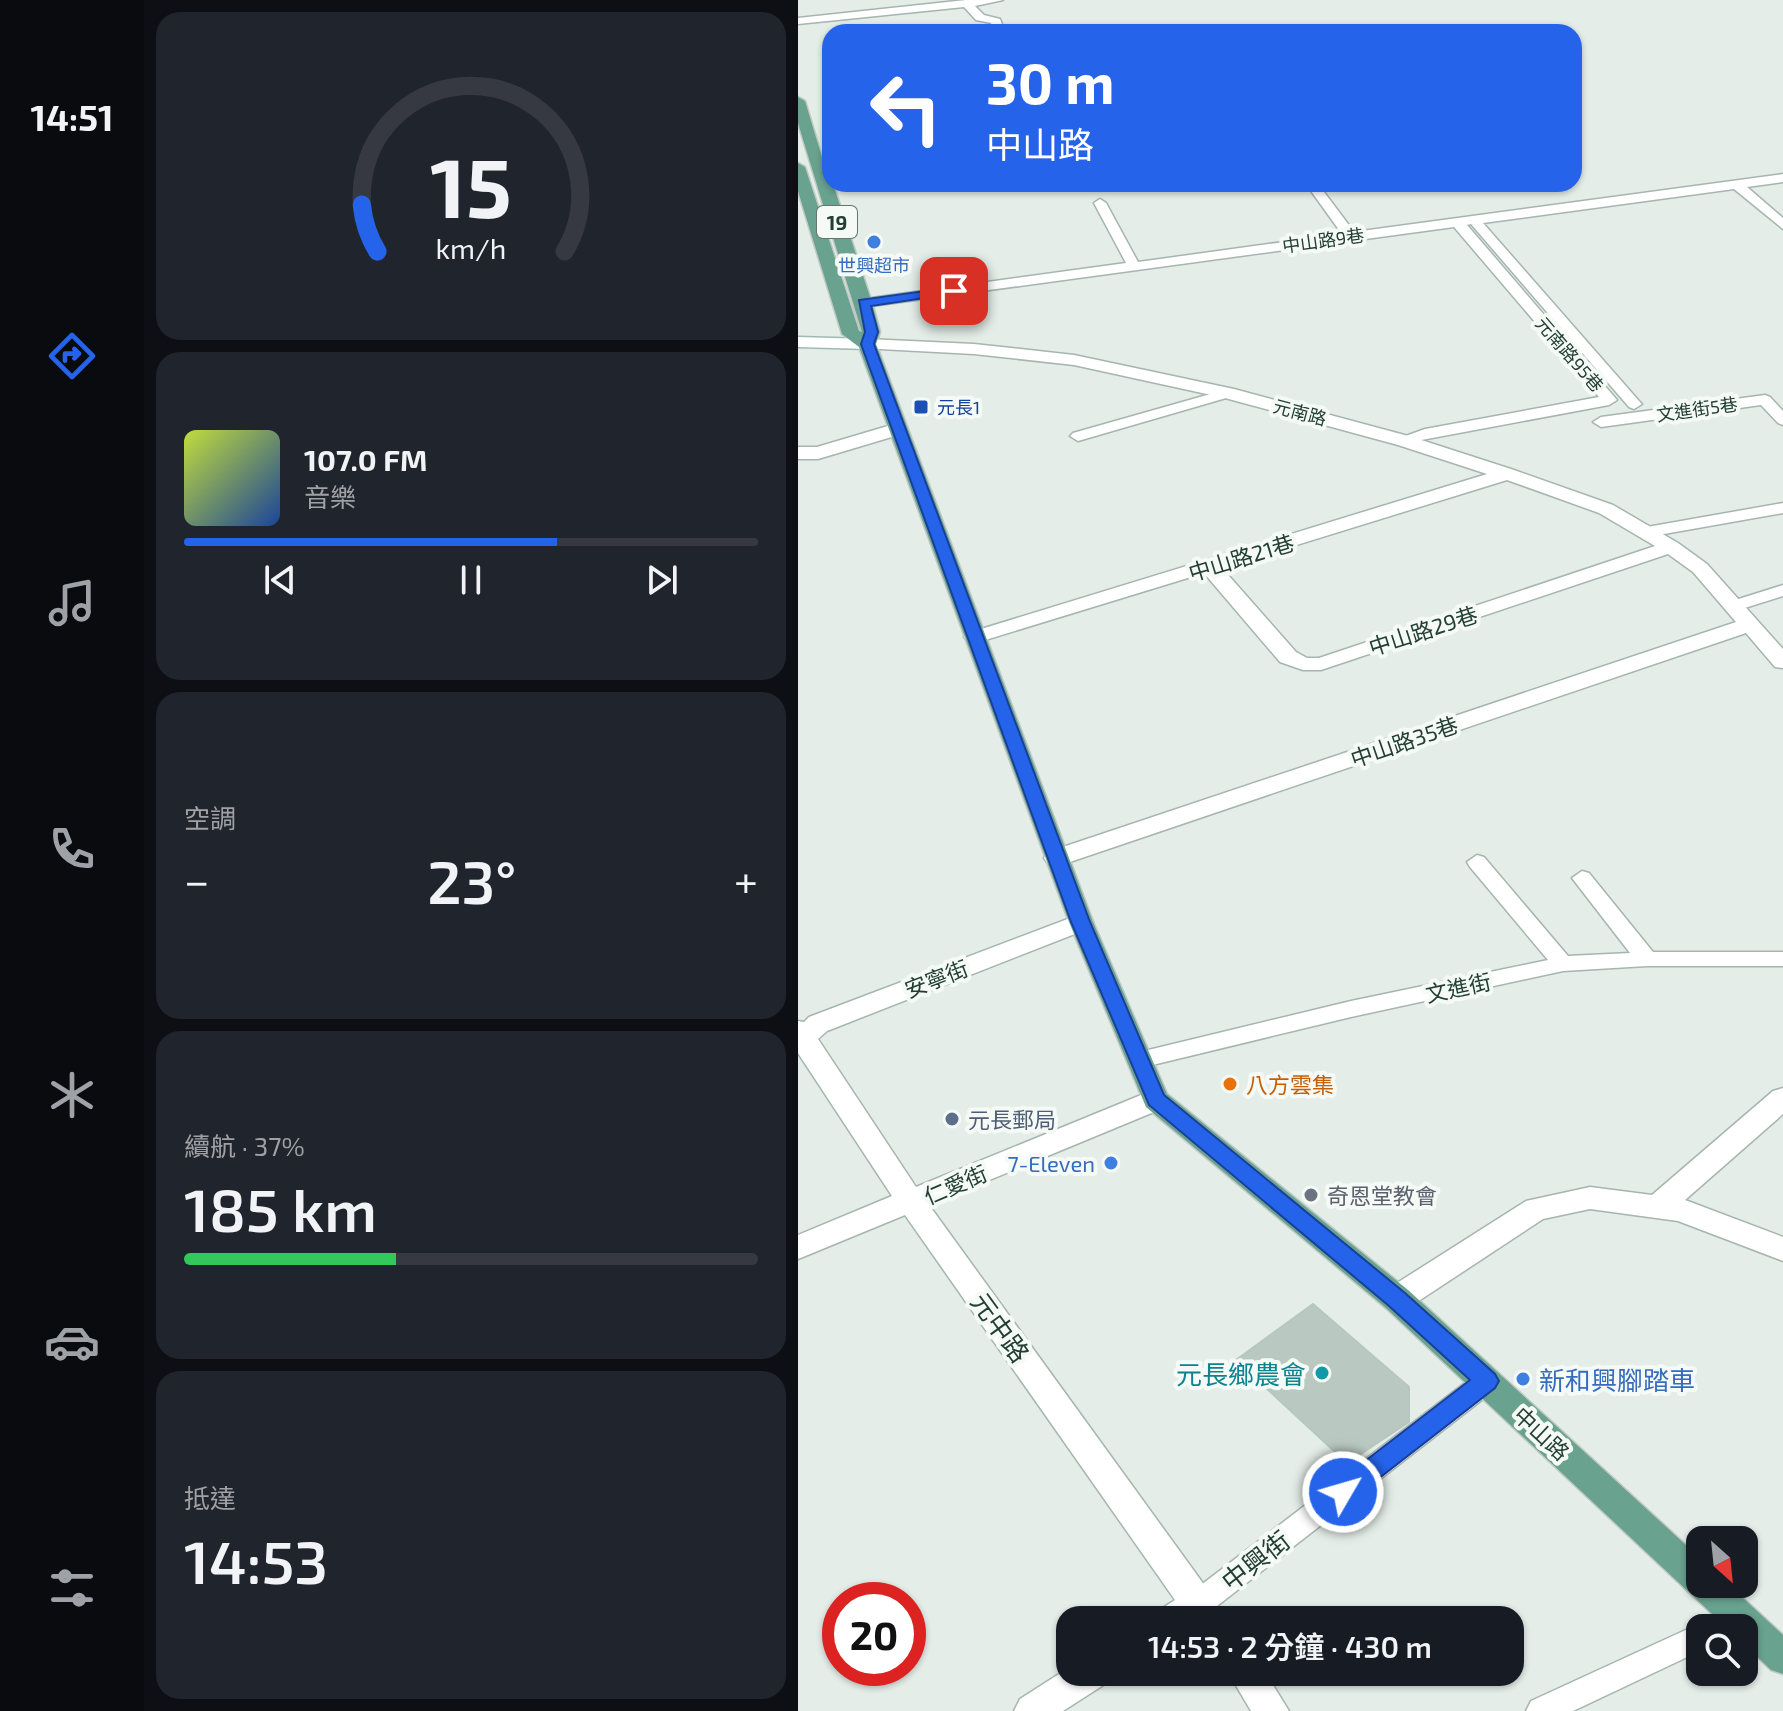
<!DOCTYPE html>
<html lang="zh-TW">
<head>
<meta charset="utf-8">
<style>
  body { margin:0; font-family:"Exo 2","Noto Sans TC",sans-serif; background:#20242c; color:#f1f3f6; height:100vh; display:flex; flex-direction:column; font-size:30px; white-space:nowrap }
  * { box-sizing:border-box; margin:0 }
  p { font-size:26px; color:#9ea1a6 }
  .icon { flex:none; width:44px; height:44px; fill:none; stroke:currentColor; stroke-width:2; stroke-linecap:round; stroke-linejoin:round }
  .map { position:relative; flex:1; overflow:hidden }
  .side { display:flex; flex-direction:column; gap:12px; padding:12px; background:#0d0f14; width:654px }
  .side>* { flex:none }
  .guide { position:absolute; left:24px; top:24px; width:760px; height:168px; border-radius:24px; box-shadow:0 2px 6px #0004; background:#2563eb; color:#fff; overflow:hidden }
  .needle { width:52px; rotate:153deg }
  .controls { position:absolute; left:888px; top:1526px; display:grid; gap:16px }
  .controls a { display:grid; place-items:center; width:72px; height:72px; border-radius:16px; background:#171b24; box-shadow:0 2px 6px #0004; font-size:40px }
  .speed { position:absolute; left:24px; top:1582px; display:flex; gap:16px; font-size:40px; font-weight:700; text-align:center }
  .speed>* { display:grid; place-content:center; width:104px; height:104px; border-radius:50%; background:#171b24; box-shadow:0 2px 6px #0004; line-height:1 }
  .speed .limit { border:12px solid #d22; background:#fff; color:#111 }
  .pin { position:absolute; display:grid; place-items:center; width:68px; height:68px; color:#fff; margin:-34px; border-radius:16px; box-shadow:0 4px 12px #0006 }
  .me { position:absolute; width:88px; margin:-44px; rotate:52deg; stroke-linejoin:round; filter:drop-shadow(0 0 6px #0008) }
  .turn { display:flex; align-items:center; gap:28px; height:168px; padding:0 32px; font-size:36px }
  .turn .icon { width:104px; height:104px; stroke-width:2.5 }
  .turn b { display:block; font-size:56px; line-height:68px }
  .big { font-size:60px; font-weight:600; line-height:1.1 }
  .side .tile { flex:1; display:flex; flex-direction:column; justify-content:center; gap:12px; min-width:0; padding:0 28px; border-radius:24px; background:#20242c }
  .side .dial { align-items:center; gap:0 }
  .dial svg { height:208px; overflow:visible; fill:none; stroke:#363941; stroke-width:7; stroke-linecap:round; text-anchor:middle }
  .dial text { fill:#f1f3f6; stroke:none }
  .song { display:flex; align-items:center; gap:24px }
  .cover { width:96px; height:96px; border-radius:12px; background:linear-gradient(135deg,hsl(70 70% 55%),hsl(220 70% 35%)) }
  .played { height:8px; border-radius:4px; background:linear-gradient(90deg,#2563eb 65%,#363941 65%) }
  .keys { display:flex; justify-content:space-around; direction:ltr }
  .heat { display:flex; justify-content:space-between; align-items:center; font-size:44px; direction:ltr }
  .charge { height:12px; border-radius:6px; background:linear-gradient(90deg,#34c759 37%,#363941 0) }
  .trip { position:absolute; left:258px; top:1606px; width:468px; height:80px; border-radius:24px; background:#171b24; box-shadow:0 2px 6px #0004; font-weight:600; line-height:80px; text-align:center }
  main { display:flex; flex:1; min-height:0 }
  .tabs { display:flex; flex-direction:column; width:144px; justify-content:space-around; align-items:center; background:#090b0e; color:#9ea1a6 }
  .tabs .icon { width:56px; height:56px }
  .tabs .on { color:#2563eb }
  .tabs b { font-size:36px; color:#f1f3f6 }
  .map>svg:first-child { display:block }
  .building { fill:#b9c8c1; stroke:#b6c7bf; stroke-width:2 }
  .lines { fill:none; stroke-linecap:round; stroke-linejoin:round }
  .lane-casing { stroke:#a6b5af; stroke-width:3 }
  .street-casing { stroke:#a6b5af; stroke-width:3 }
  .secondary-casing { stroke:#a2b9af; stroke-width:3 }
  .primary-casing { stroke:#c1c9c6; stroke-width:3 }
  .lane { fill:#fff; fill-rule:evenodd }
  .street { fill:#fff; fill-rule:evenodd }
  .secondary { fill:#fff; fill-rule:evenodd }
  .primary { fill:#69a28f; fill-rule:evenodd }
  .route { fill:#2563eb; stroke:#184099; stroke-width:2 }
  .shop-dot { fill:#3f7fe0; stroke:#f5faf7; stroke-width:3 }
  .transit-dot { fill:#1a4fb4; stroke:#f5faf7; stroke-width:3 }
  .food-dot { fill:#e8710a; stroke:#f5faf7; stroke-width:3 }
  .service-dot { fill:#5c6f8a; stroke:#f5faf7; stroke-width:3 }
  .worship-dot { fill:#6b7280; stroke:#f5faf7; stroke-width:3 }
  .culture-dot { fill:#0f9aa8; stroke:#f5faf7; stroke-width:3 }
  .labels { text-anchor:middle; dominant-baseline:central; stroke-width:8; stroke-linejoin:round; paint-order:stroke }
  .far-street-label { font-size:18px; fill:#233f35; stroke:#f5faf7 }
  .far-shop-label { font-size:18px; fill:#366cbe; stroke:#f5faf7 }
  .far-transit-label { font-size:18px; fill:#164399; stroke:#f5faf7; text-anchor:start }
  .shield { fill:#f5faf7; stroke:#62776f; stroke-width:2 }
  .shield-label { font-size:20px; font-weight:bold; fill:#233f35 }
  .street-label { font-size:22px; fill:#233f35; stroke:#f5faf7 }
  .food-label { font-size:22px; fill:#c56008; stroke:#f5faf7; text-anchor:start }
  .service-label { font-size:22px; fill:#4e5e75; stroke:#f5faf7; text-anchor:start }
  .shop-label { font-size:22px; fill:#366cbe; stroke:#f5faf7; text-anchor:end }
  .worship-label { font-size:22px; fill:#5b616d; stroke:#f5faf7; text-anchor:start }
  .near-street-label { font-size:26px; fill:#233f35; stroke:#f5faf7 }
  .near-culture-label { font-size:26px; fill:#0d838f; stroke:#f5faf7; text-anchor:end }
  .near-shop-label { font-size:26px; fill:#366cbe; stroke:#f5faf7; text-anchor:start }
</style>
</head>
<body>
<main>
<nav class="tabs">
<b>14:51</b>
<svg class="icon on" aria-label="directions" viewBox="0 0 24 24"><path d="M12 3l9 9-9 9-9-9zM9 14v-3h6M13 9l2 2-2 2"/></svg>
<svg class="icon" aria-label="music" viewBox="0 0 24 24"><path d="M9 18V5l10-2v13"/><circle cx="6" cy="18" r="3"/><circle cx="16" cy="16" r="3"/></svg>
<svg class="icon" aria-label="phone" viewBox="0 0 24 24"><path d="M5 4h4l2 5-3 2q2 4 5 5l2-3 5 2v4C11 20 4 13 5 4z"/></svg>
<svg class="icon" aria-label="climate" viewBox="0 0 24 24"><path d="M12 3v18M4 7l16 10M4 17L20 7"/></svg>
<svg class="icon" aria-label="car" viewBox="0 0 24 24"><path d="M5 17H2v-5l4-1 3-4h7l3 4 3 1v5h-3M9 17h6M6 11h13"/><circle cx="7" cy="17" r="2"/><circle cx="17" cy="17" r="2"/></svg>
<svg class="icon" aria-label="filters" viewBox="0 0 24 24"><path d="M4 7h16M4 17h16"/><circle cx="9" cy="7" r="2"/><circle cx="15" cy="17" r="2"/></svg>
</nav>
<section class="side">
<div class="tile dial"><svg viewBox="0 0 100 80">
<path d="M14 69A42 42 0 1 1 86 69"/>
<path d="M14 69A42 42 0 0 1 8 51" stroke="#2563eb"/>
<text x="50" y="56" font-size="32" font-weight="700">15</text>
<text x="50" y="72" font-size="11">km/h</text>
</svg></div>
<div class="tile">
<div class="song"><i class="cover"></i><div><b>107.0 FM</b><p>音樂</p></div></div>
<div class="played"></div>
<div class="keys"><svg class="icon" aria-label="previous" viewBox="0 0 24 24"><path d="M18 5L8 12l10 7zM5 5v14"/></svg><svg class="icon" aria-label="pause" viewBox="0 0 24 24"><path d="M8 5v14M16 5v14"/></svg><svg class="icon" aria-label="next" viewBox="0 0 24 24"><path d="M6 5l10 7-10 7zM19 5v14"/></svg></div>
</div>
<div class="tile"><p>空調</p>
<div class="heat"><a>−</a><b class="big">23°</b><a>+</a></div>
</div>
<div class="tile"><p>續航 · 37%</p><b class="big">185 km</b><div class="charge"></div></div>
<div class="tile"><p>抵達</p><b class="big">14:53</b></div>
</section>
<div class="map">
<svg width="985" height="1711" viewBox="0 0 985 1711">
  <rect width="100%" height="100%" fill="#e4ede8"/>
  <!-- building -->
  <polygon class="building" points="515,1304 611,1387 611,1422 549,1463 438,1360"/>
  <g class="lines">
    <!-- lane casing -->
    <g class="lane-casing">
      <g id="lane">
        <polygon points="168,0 205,0 177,6 186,15 202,19 207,32 195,32 193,23 178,20 166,7 0,24 0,18"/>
        <polygon points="985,174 985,182 949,187 985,218 985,229 936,189 685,223 841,401 844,404 836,409 831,407 673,224 669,225 819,400 811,405 602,444 602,438 627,429 801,397 656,227 66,307 59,303 66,299 328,263 296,203 302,199 308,203 340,262 544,234 508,184 520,184 556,232"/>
        <polygon points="430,389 437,393 435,396 280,441 272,436 275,433"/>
        <polygon points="967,395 972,397 985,411 985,425 980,423 963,405 803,427 795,422 803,417"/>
        <polygon points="985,503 985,513 849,537 841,532 849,527"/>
        <polygon points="985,585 985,596 937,611 928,606 931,602"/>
        <polygon points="679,855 686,857 770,956 832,953 774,878 784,871 791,873 855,952 985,952 985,966 849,966 765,971 553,1017 342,1068 334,1066 331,1060 334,1054 342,1052 553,1001 750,960 672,867 669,862"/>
        <polygon points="689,1370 698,1373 702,1381 698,1389 410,1613 400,1617 390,1613 386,1604 390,1595 680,1373"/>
        <polygon points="942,1605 952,1609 956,1618 952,1627 946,1630 902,1628 902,1651 775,1711 728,1711 733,1701 892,1628 902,1624 907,1626 910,1619"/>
      </g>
    </g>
    <!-- street casing -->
    <g class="street-casing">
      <g id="street">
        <path d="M 69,339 L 176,344 L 276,355 L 436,389 L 614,437 L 716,470 L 815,505 L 880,543 L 909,564 L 985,649 L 985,668 L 977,667 L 948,633 L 266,864 L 250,864 L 246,858 L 250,852 L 938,622 L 895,572 L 870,554 L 523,670 L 505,670 L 482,662 L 406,573 L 184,641 L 170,641 L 166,637 L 170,633 L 689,474 L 600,445 L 427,398 L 276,365 L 176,354 L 63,348 L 60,344 ZM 709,480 L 801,513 L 857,546 L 521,658 L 509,658 L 498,652 L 424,568 Z"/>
        <polygon points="100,423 107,425 109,429 107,433 20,459 0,459 0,447 19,447"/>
        <polygon points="283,914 292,916 295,922 292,928 29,1031 20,1039 118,1187 348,1093 358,1090 368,1093 372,1100 368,1107 131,1205 412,1593 428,1620 358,1620 363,1609 377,1600 107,1215 0,1259 0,1235 94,1196 0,1053 0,1021 6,1022 11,1017"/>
        <polygon points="985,1088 985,1114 887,1200 985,1237 985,1261 880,1221 792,1209 745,1219 610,1308 599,1311 588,1308 584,1299 588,1290 728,1201 792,1187 854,1195 975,1091"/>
        <polygon points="272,1667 272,1672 312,1672 307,1684 265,1711 216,1711 222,1699"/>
        <polygon points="430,1672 467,1672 491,1711 453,1711"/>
      </g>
    </g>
    <!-- secondary casing -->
    <g class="secondary-casing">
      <polygon id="secondary" points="0,337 69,339 78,344 69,349 0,347"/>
    </g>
    <!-- primary casing -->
    <g class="primary-casing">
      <polygon id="primary" points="0,97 7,101 32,184 35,184 74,303 82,332 78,344 295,922 369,1094 610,1290 902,1558 902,1584 930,1584 985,1635 985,1674 973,1670 946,1644 946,1628 929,1628 588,1308 348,1107 271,922 61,347 44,334 0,191 0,163 7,167 61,331 64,332 0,123"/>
    </g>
    <!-- lane -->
    <use href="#lane" class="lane"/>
    <!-- street -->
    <use href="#street" class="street"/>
    <!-- secondary -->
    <use href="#secondary" class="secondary"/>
    <!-- primary -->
    <use href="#primary" class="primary"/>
  </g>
  <!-- route -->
  <polygon class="route" points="156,287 162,291 160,293 73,306 80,332 76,344 292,922 366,1095 607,1293 697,1374 701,1381 697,1388 553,1500 545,1503 536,1500 532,1492 536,1485 672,1380 591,1306 351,1105 273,922 63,344 67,332 61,300"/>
  <!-- markers -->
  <g class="shop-dot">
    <circle cx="76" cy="242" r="8"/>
    <circle cx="313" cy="1163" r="8"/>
    <circle cx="725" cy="1379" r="8"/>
  </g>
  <rect class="transit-dot" x="115" y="399" width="16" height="16" rx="4"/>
  <circle class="food-dot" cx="432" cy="1084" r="8"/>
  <circle class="service-dot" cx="154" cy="1119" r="8"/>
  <circle class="worship-dot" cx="513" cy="1195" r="8"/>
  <circle class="culture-dot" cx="524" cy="1373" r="8"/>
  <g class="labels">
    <!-- far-street labels -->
    <g class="far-street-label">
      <text transform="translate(525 240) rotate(-8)">中山路9巷</text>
      <text transform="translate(772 354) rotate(49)">元南路95巷</text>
      <text transform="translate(899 409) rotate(-8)">文進街5巷</text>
      <text transform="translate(502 412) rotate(15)">元南路</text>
    </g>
    <!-- far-shop labels -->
    <g class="far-shop-label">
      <text x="76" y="265">世興超市</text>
    </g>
    <!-- far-transit labels -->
    <g class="far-transit-label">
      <text x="139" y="407">元長1</text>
    </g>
    <!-- shield labels -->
    <rect class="shield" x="19" y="206" width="40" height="32" rx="6"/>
    <g class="shield-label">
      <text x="39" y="222">19</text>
    </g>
    <!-- street labels -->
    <g class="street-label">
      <text transform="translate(443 557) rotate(-17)">中山路21巷</text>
      <text transform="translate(625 630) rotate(-18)">中山路29巷</text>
      <text transform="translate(606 741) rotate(-19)">中山路35巷</text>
      <text transform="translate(138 978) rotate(-21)">安寧街</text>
      <text transform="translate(660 987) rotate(-12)">文進街</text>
      <text transform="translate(157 1184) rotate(-23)">仁愛街</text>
      <text transform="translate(744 1433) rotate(43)">中山路</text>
    </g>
    <!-- food labels -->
    <g class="food-label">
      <text x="448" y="1084">八方雲集</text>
    </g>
    <!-- service labels -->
    <g class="service-label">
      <text x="170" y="1119">元長郵局</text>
    </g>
    <!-- shop labels -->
    <g class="shop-label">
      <text x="297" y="1163">7-Eleven</text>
    </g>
    <!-- worship labels -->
    <g class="worship-label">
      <text x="529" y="1195">奇恩堂教會</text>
    </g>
    <!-- near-street labels -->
    <g class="near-street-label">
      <text transform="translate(203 1327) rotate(54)">元中路</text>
      <text transform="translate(457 1560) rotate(-38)">中興街</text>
    </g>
    <!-- near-culture labels -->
    <g class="near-culture-label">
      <text x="508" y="1373">元長鄉農會</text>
    </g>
    <!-- near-shop labels -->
    <g class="near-shop-label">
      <text x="741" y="1379">新和興腳踏車</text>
    </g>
  </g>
</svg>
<div class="controls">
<a><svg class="needle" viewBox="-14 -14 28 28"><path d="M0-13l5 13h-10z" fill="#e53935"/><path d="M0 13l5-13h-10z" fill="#9ea1a6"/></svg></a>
<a><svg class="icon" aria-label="search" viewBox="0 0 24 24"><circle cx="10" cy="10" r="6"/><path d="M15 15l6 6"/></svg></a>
</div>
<div class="speed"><div class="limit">20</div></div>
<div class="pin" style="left:156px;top:291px;background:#d93025"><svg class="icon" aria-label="arrive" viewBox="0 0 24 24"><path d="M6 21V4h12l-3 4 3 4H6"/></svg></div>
<svg class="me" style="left:545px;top:1492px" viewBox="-20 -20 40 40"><circle r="17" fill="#2563eb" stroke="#fff" stroke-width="3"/><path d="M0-11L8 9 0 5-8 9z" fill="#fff"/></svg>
<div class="trip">14:53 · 2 分鐘 · 430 m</div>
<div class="guide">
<div class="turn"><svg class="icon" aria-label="left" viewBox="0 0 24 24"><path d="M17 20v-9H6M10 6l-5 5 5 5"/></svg><div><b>30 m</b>中山路</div></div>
</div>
</div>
</main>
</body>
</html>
